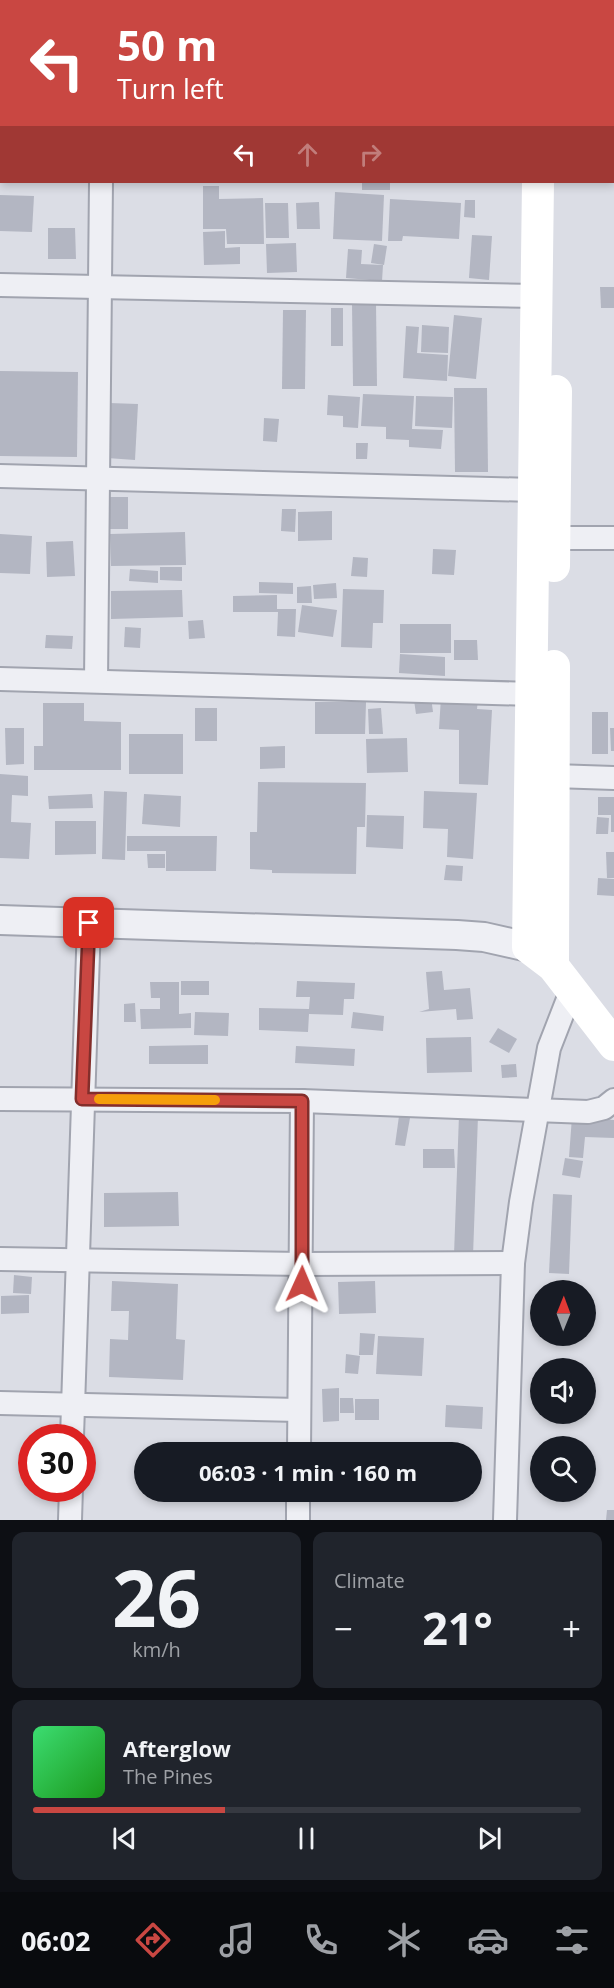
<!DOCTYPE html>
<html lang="en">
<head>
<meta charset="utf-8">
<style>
  body { margin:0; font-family:"Open Sans",sans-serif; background:#20242c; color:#f1f3f6; height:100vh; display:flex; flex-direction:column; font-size:22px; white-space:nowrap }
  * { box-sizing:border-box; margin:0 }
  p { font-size:20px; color:#9ea1a6 }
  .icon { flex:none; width:33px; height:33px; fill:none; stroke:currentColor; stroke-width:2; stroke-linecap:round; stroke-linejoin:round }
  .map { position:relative; height:1520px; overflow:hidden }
  .details { display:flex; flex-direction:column; gap:12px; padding:12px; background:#0d0f14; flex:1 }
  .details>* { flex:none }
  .banner { position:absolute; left:0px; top:0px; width:615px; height:183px; box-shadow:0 3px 9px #0003; background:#c94742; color:#fff; overflow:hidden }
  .needle { width:39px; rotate:1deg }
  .tools { position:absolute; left:530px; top:1280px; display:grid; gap:12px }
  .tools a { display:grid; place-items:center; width:66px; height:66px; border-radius:50%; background:#171b24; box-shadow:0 3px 9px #0003; font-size:30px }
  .speed { position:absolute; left:18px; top:1424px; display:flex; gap:12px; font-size:30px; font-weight:700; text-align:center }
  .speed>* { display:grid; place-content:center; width:78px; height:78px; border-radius:50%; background:#171b24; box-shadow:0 3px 9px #0003; line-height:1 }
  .speed .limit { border:9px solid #d22; background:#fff; color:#111 }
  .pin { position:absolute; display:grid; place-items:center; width:51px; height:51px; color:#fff; margin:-26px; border-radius:12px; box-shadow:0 3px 9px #0006 }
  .me { position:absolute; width:66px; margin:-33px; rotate:1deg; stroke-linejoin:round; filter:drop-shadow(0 0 4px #0008) }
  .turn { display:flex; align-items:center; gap:21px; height:126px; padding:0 18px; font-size:27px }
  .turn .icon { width:78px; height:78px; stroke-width:2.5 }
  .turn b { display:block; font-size:42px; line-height:51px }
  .lanes { display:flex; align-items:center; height:57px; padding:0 18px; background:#0003; justify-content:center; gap:30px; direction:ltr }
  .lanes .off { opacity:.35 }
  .big { font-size:45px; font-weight:700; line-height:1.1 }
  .details .tile { flex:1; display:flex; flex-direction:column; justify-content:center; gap:9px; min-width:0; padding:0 21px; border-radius:12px; background:#20242c }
  .details .dial { align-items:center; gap:0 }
  .dial b { font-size:78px; line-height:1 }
  .song { display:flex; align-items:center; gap:18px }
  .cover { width:72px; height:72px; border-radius:9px; background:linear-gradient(135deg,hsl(140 70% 55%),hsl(120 70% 35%)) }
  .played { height:6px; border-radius:3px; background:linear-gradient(90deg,#c94742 35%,#363941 35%) }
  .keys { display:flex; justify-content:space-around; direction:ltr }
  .heat { display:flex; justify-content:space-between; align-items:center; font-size:33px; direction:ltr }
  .details .tiles { flex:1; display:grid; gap:12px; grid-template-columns:1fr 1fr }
  .tile:last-child { grid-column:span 2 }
  .trip { position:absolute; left:134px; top:1442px; width:348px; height:60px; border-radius:30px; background:#171b24; box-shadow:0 3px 9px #0003; font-weight:700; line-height:60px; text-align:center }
  .tab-bar { display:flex; height:96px; justify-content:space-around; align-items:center; background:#090b0e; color:#9ea1a6 }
  .tab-bar .icon { width:42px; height:42px }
  .tab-bar .on { color:#c94742 }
  .tab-bar b { font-size:27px; color:#f1f3f6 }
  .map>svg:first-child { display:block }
  .building { fill:#b3b6c2 }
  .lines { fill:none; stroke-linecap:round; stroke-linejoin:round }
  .minor-casing { stroke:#a1a4af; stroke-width:26 }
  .tertiary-casing { stroke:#a1a4af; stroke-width:32 }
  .minor { stroke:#eeeff4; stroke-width:22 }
  .tertiary { stroke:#eeeff4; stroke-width:28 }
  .secondary { stroke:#fff; stroke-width:32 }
  .route-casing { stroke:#832e2b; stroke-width:15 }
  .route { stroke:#c94742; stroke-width:10 }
  .slow { stroke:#f59e0b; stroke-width:10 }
</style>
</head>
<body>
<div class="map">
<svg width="614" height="1520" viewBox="0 0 614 1520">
  <rect width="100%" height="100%" fill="#dbdde5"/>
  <!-- building -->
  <g class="building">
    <rect x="362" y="182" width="28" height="8"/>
    <polygon points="203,186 219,186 219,199 263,198 264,244 227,244 226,229 203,229"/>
    <polygon points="335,192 384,195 382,241 333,239"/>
    <polygon points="0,195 34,196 32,232 0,231"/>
    <polygon points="390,199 461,203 459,239 403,236 402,241 388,241"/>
    <polygon points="465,200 475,200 475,218 464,217"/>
    <polygon points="319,202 320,229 297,229 296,203"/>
    <polygon points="265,203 288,203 289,238 266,238"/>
    <polygon points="48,228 75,228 76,259 48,259"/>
    <polygon points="225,231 225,248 240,247 240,264 204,265 203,232"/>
    <polygon points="472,235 492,236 489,280 469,278"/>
    <polygon points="296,243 297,272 267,273 266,244"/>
    <polygon points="374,244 387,246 384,265 371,263"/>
    <polygon points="348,249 362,250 361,264 383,265 382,281 346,278"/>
    <polygon points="600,287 614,287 614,308 601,308"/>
    <polygon points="352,303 376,303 377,386 353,386"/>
    <rect x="331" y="308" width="12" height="38"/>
    <polygon points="283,310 306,310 305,389 282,389"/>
    <polygon points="454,315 482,318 476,379 448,376"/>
    <polygon points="422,325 449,327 448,353 421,352"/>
    <polygon points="406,326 419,327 417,353 448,355 447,381 403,378"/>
    <polygon points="0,371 78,372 77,457 0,456"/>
    <polygon points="454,388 487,388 488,472 455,472"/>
    <polygon points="363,394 414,396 412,429 443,430 441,449 409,447 409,440 386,439 386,427 361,426"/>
    <polygon points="328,395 360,397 358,428 343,427 343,416 327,415"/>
    <polygon points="416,396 453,397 452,428 415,426"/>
    <polygon points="109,403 138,404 135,460 107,458"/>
    <polygon points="264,418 279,419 277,442 263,441"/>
    <polygon points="356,443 368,443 367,459 356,459"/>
    <rect x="109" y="497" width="19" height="32"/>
    <polygon points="282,509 296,509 295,532 281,531"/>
    <polygon points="332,511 332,540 298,541 298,512"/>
    <polygon points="185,532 186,565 111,566 110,534"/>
    <polygon points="0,534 32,536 30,574 0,573"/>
    <polygon points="73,541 75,576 47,577 46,542"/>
    <polygon points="433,549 456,550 454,575 432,574"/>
    <polygon points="353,557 368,558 367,577 351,576"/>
    <polygon points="160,567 182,567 182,581 160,580"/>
    <polygon points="130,569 158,571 158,583 129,581"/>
    <polygon points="259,582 293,583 293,594 259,593"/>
    <polygon points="336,583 337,598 314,599 313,585"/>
    <polygon points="311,586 312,603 297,603 297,587"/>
    <polygon points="343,589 384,590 383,623 373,623 372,648 341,647"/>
    <polygon points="182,590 183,617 111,619 111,591"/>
    <polygon points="277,595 277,609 296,609 295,637 277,636 278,612 233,612 233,596"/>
    <polygon points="302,605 337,610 333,637 298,632"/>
    <polygon points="203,620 205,638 189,639 188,621"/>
    <rect x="400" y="624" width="51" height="29"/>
    <polygon points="125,627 141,628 140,648 124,647"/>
    <polygon points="46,635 73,636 72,649 45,648"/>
    <polygon points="454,640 477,640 478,660 454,660"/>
    <polygon points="400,654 445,657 445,676 399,673"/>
    <polygon points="431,697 433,712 416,714 414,700"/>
    <polygon points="441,697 478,699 477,709 492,710 488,785 459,784 459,730 439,729"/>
    <polygon points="315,702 366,702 365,734 315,734"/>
    <polygon points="43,703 84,703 84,721 121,722 121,770 34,770 34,746 43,746"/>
    <rect x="195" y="708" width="22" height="33"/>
    <polygon points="381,708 383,734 369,734 368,709"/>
    <rect x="592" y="712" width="16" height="42"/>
    <polygon points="5,728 24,728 24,764 6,765"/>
    <polygon points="610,728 614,728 614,751 611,751"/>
    <rect x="129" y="734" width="54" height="40"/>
    <polygon points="407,738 408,772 367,773 366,739"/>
    <polygon points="285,746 285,768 260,769 260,747"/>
    <polygon points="0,774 28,776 28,796 12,795 11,822 31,823 29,859 0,858"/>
    <polygon points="258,782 366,783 365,827 357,827 356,874 272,873 272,870 250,869 250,832 257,832"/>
    <polygon points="104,791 127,792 125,860 102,859"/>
    <polygon points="424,791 477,793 473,859 447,857 448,829 423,828"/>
    <polygon points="92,794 93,808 49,809 48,796"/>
    <polygon points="144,794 181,796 180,827 142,824"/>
    <polygon points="598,797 614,797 614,832 611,832 611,815 598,815"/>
    <polygon points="367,815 404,816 403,849 366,847"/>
    <polygon points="597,817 609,818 608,834 596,834"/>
    <polygon points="55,821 96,821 96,854 55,855"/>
    <polygon points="127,836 217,836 216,871 166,871 166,851 127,851"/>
    <polygon points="606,852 614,852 614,878 607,878"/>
    <polygon points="147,854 165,854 165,868 148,868"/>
    <polygon points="446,865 463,866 462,881 444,880"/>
    <polygon points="598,878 614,879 614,896 597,895"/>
    <polygon points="442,971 444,990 470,988 473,1019 457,1020 456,1009 419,1012 429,1009 426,972"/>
    <rect x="181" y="981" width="28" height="14"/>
    <polygon points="297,981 355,983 354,999 344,999 343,1015 309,1014 308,1032 259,1030 259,1008 309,1009 310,997 296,997"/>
    <polygon points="150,982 179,982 179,1014 191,1013 191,1028 141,1029 140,1009 160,1009 160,998 151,998"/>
    <polygon points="135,1003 136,1022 124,1022 124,1004"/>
    <polygon points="195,1012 229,1013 228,1036 194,1035"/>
    <polygon points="353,1012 384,1016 383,1031 351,1028"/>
    <polygon points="498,1028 517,1039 509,1053 489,1042"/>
    <polygon points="471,1037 472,1072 427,1073 426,1038"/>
    <polygon points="208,1045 208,1064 149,1064 149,1046"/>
    <polygon points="296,1046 355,1049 354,1066 295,1063"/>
    <polygon points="516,1064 517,1077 502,1078 501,1065"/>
    <polygon points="459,1115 478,1116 473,1256 454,1255"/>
    <polygon points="399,1116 410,1118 405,1146 395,1145"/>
    <polygon points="572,1117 614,1120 614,1138 585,1137 583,1158 569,1157"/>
    <polygon points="423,1149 454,1149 455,1168 423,1168"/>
    <polygon points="565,1158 583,1161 580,1178 562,1175"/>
    <polygon points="178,1192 179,1226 104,1227 104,1193"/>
    <polygon points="553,1194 572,1195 569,1274 549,1273"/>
    <polygon points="14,1275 32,1277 31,1294 13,1293"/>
    <polygon points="112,1281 178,1284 176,1339 185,1340 183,1380 109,1377 110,1339 128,1340 129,1311 111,1311"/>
    <polygon points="375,1281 376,1313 339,1314 338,1282"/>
    <polygon points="29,1295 29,1313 1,1314 1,1296"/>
    <polygon points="360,1333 375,1334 373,1355 359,1355"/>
    <polygon points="378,1336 424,1338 422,1376 376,1374"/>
    <polygon points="346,1354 360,1356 358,1374 345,1373"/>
    <polygon points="339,1388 339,1421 323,1422 322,1389"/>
    <polygon points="340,1398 353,1398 354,1413 340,1413"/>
    <rect x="355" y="1399" width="24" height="21"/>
    <polygon points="446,1405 483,1407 482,1429 445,1427"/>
    <polygon points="607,1510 614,1510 614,1520 606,1520"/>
  </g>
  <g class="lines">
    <!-- minor casing -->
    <g class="minor-casing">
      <g id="minor">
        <polyline points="248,0 248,2"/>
        <polyline points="0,85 2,85"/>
        <polyline points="0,285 536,296"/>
        <polyline points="0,476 532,490"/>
        <polyline points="554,538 614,538"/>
        <polyline points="0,679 532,694"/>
        <polyline points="96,681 101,182"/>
        <polyline points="554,776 614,778"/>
        <polyline points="0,1099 302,1101 588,1112 604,1108 614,1100"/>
        <polyline points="0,1259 302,1264 513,1263"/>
        <polyline points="0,1403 299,1410"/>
        <polyline points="72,1437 89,923"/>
        <polyline points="299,1452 302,1101"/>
        <polyline points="70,1520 71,1488"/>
        <polyline points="298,1520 298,1491"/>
        <polyline points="505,1520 513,1263 521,1202 549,1048 572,989"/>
      </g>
    </g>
    <!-- tertiary casing -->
    <g class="tertiary-casing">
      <polyline id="tertiary" points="0,920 457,935 484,937 528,947"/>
    </g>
    <!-- minor -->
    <use href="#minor" class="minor"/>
    <!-- tertiary -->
    <use href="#tertiary" class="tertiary"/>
    <!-- secondary -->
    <g class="secondary">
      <polyline points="539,2 539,0"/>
      <polyline points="538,182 528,947 553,966 614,1045"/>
      <polyline points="554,566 556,391"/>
      <polyline points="553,966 554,666"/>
    </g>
  </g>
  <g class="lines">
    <!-- route casing -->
    <g class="route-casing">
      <polyline id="route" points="89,923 82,1099 302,1101 302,1284"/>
    </g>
    <!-- route -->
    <use href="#route" class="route"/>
    <!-- slow -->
    <polyline class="slow" points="99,1099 215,1100"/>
  </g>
</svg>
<div class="tools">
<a><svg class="needle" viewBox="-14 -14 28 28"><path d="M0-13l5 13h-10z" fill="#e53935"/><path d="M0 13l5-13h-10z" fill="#9ea1a6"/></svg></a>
<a><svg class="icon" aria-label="sound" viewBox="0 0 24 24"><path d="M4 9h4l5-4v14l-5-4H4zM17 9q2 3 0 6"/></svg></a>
<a><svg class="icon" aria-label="search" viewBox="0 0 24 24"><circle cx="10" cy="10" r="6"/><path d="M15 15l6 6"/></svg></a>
</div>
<div class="speed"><div class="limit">30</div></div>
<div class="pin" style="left:89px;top:923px;background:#d93025"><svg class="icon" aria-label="arrive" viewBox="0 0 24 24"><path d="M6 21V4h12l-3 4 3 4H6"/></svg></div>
<svg class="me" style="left:302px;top:1284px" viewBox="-20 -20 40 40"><path d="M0-17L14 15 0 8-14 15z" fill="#c94742" stroke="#fff" stroke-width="4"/></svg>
<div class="trip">06:03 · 1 min · 160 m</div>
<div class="banner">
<div class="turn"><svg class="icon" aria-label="left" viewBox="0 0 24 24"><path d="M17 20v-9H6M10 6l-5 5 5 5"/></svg><div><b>50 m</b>Turn left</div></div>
<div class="lanes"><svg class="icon" aria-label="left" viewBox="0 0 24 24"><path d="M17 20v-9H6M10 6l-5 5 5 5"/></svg><svg class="icon off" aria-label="ahead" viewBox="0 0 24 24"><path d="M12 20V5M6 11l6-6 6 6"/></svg><svg class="icon off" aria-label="right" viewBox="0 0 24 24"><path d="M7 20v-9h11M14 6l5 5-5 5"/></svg></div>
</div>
</div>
<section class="details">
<div class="tiles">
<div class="tile dial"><b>26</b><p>km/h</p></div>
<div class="tile"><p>Climate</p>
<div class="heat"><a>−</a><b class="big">21°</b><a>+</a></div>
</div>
<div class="tile">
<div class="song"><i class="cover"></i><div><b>Afterglow</b><p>The Pines</p></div></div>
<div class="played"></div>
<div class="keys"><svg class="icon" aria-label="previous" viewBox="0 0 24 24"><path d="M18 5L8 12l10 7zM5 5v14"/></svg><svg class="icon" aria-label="pause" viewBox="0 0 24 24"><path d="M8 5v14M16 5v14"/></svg><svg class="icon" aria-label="next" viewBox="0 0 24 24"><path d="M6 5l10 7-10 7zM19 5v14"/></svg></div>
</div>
</div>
</section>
<nav class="tab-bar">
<b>06:02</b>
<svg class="icon on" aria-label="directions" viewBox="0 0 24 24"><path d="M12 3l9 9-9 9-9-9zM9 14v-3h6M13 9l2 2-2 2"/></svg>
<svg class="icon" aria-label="music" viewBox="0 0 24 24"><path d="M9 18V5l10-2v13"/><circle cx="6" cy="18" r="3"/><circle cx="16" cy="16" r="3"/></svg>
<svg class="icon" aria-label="phone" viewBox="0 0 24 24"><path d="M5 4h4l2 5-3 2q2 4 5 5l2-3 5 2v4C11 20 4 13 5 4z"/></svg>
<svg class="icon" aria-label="climate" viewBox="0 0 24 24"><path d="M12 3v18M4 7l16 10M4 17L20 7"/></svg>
<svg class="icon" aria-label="car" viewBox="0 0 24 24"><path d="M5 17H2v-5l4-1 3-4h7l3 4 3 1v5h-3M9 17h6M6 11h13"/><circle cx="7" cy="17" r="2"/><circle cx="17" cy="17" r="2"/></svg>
<svg class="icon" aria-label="filters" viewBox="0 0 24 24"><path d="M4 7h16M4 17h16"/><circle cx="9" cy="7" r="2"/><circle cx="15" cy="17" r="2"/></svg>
</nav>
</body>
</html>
